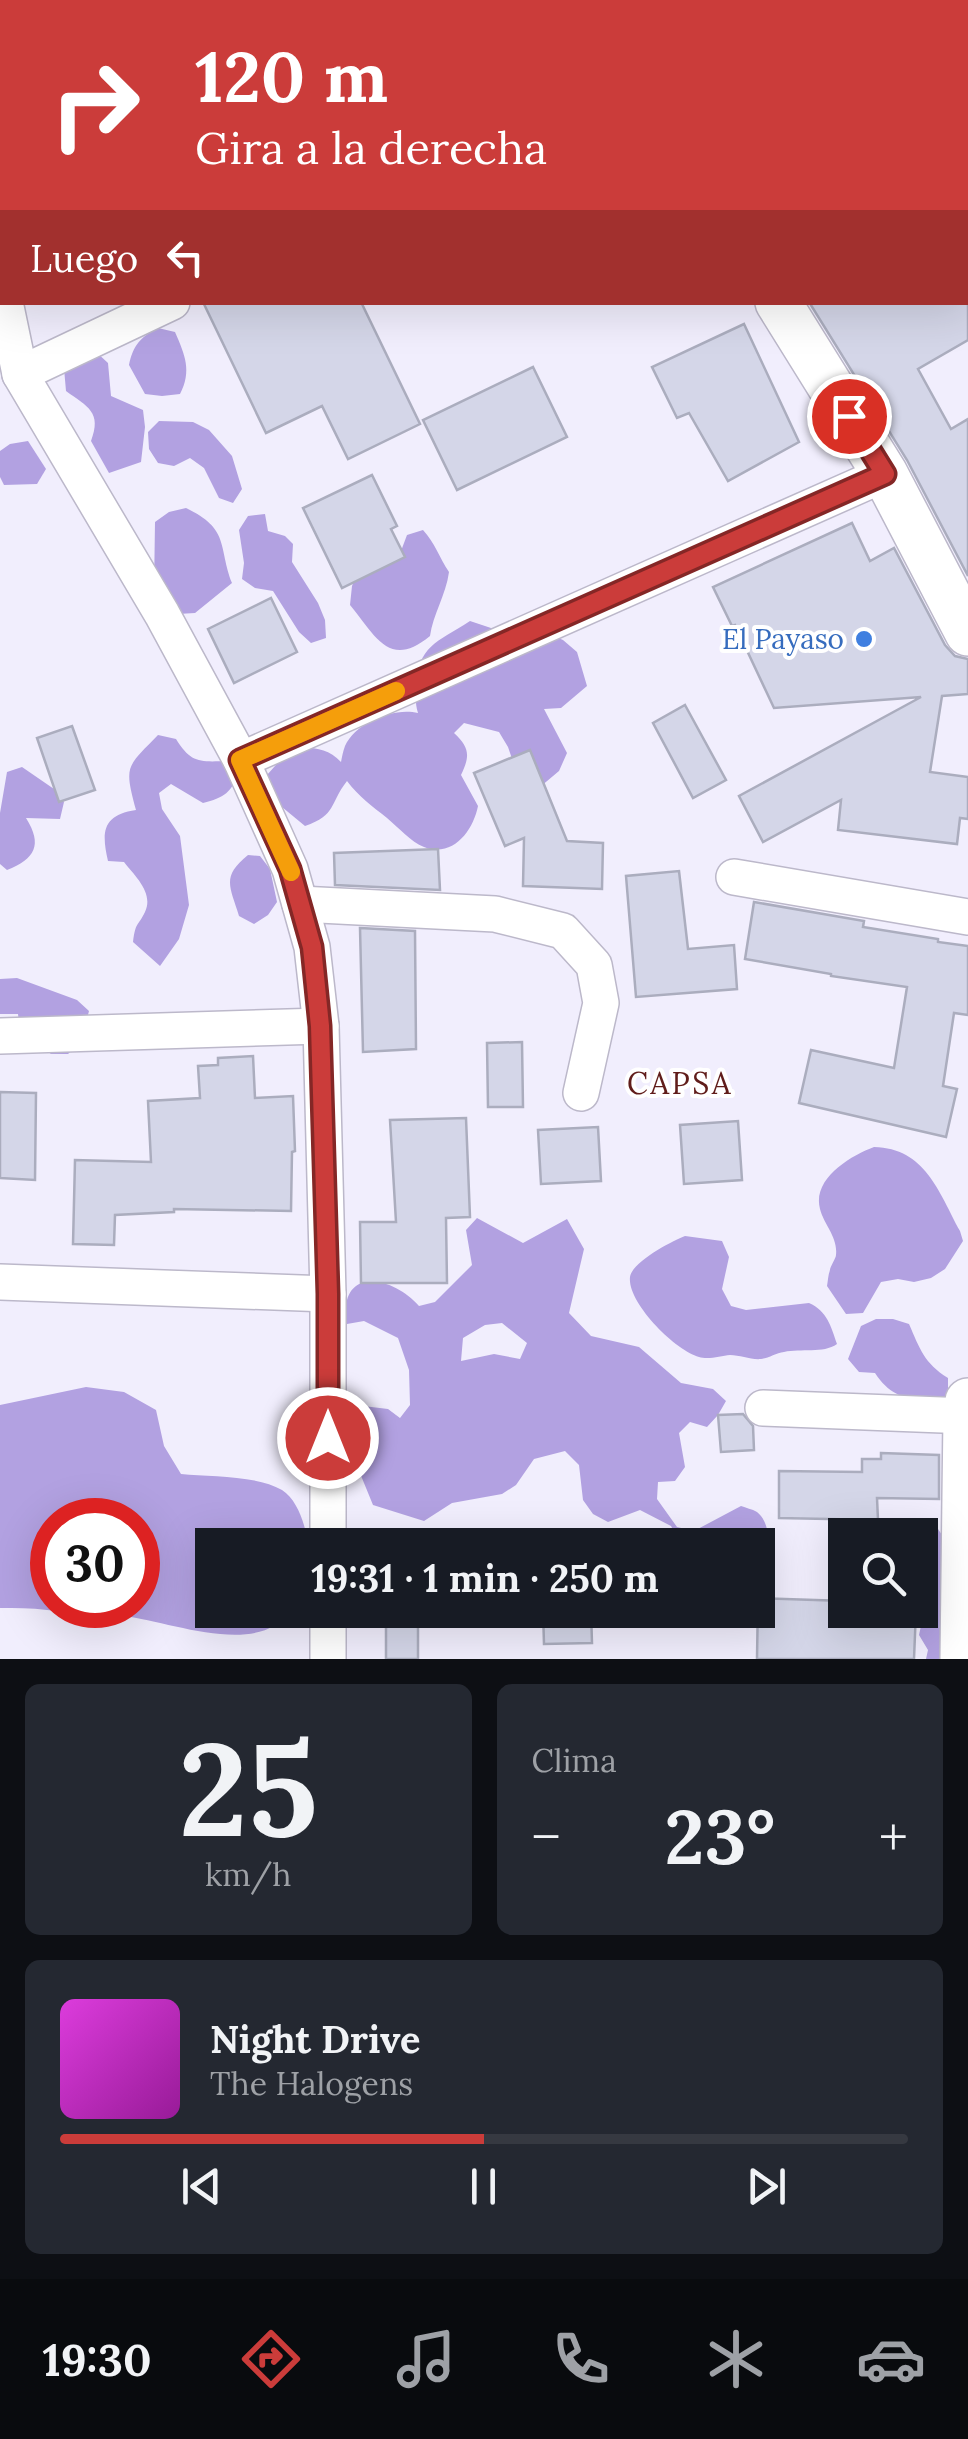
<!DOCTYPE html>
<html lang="es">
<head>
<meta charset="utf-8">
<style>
  body { margin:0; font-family:Lora,serif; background:#242831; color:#f1f3f6; height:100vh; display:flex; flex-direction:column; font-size:38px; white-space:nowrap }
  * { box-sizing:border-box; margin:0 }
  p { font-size:32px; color:#9ea1a6 }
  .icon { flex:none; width:55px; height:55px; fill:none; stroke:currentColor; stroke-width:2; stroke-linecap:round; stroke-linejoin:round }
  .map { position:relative; height:1659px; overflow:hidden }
  .drawer { display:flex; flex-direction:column; gap:25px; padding:25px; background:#0d0f14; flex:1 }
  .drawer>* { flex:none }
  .top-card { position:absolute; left:0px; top:0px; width:970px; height:305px; box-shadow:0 10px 40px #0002; background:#cb3c3a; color:#fff; overflow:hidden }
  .controls { position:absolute; left:828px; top:1518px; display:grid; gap:20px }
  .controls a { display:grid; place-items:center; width:110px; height:110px; border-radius:0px; background:#171b24; box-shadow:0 10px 40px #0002; font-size:50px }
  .speed { position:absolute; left:30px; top:1498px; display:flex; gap:20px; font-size:50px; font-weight:700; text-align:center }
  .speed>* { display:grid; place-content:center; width:130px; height:130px; border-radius:50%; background:#171b24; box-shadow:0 10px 40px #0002; line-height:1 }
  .speed .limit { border:15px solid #d22; background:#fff; color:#111 }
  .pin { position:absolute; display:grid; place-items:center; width:85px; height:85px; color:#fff; margin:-42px; border:5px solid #fff; border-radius:50%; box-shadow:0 2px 10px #0007 }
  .me { position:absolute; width:110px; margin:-55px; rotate:0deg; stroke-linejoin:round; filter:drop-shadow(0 0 8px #0008) }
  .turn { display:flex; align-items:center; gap:35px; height:210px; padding:0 30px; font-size:45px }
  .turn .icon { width:130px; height:130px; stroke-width:2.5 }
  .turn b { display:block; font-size:70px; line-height:85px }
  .then { display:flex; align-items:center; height:95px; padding:0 30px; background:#0003; gap:20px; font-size:38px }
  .big { font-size:75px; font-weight:700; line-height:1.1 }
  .drawer .tile { flex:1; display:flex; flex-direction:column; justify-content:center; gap:15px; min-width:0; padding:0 35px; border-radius:15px; background:#242831 }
  .drawer .dial { align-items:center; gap:0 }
  .dial b { font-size:130px; line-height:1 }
  .song { display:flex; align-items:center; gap:30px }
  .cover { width:120px; height:120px; border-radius:15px; background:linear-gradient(135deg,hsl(300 70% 55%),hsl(300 70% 35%)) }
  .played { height:10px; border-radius:5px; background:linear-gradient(90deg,#cb3c3a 50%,#363941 50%) }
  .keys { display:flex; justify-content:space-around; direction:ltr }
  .heat { display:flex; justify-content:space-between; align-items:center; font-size:55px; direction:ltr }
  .drawer .tiles { flex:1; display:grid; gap:25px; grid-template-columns:1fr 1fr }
  .tile:last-child { grid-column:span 2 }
  .trip { position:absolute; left:195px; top:1528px; width:580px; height:100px; border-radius:0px; background:#171b24; box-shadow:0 10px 40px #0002; font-weight:700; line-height:100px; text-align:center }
  .dock { display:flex; height:160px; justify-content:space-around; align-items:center; background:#090b0e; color:#9ea1a6 }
  .dock .icon { width:70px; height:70px }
  .dock .current { color:#cb3c3a }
  .dock b { font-size:45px; color:#f1f3f6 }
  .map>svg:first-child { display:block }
  .forest { fill:#b2a1e1; fill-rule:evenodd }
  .building { fill:#d4d6e8; stroke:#abadbe; stroke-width:2.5 }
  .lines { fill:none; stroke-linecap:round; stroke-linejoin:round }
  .minor-casing { stroke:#bcb8ca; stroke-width:38 }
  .tertiary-casing { stroke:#bcb8ca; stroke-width:48 }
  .minor { stroke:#fff; stroke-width:35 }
  .tertiary { stroke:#fff; stroke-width:45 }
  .route-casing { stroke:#842726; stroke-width:25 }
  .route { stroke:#cb3c3a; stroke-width:18 }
  .slow { stroke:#f59e0b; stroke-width:18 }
  .shop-dot { fill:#3f7fe0; stroke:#fff; stroke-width:4 }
  .labels { text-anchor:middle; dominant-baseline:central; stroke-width:8; stroke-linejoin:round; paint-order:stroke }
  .shop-label { font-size:28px; fill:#366cbe; stroke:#fff; text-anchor:end }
  .neighbourhood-label { font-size:30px; letter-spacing:2.5px; fill:#601c1a; stroke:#fff }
</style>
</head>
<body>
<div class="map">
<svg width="968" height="1659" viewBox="0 0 968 1659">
  <rect width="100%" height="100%" fill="#f1eefd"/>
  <!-- forest -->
  <g class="forest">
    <polygon points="3,0 278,0 276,2 3,2"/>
    <path d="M 158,328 L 175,332 C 185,355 192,371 180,394 L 162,396 L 145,394 L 129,365 C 133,346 140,337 158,328 Z"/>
    <path d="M 95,351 L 108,363 L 111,396 L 143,410 L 145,427 L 141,462 L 109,473 L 91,441 C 102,412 88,407 66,391 L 63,357 Z"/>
    <polygon points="159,421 193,422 209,430 232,456 242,489 233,503 219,498 204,468 190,458 174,466 158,463 149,449 148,432"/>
    <polygon points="28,441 46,469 37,484 4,485 0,477 0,451 10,444"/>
    <path d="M 186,508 C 230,529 218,546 232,583 L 195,613 L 178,614 L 154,590 L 155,522 L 169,512 Z"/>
    <polygon points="265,514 268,531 285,536 293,544 292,562 318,603 325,620 326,638 311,643 299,632 273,591 255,588 242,579 244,563 239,530 248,516"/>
    <path d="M 423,530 C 435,543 439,557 449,572 C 446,595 433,614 430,636 C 389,670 375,635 350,605 L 352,586 L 358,571 L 401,551 L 407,535 Z"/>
    <path d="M 470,621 L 500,631 L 547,633 L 563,640 L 577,652 L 587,686 L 561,708 L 544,709 L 567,753 L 559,771 L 534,792 L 519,779 L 508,747 L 499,732 L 464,723 L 454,733 C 470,748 470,756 461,775 L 478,806 C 473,831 453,858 424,847 C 411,842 398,827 387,818 C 372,806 359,797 347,781 C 329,804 337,815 305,826 L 265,793 L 267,775 L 291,748 C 312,747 327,747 341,762 C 342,757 343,751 345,746 C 356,722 394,707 418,713 C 415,704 416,697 416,688 C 418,645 436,643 470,621 Z"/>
    <path d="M 158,735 L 176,739 C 191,763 199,762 227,761 L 239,772 C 232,792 224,798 203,803 L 171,784 L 159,793 L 162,809 L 180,836 L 189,905 L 179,939 L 160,966 L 133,942 C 136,921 137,928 145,912 C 154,893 135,876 124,862 L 108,861 C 101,831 103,815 136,810 C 124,765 126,768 158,735 Z"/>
    <path d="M 22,767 L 54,789 L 64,802 L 60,819 L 26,818 C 43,845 35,859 7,870 L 0,864 L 0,813 L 7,772 Z"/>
    <path d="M 248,855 L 260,856 L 270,869 L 277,902 L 268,915 L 254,924 L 239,916 C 230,886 221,877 248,855 Z"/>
    <polygon points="17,978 77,1000 89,1011 81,1042 68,1054 51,1054 20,1031 18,1014 0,1014 0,979"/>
    <path d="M 874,1147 C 925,1148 939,1192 960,1231 L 963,1241 L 945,1269 L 931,1278 L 914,1282 L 898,1279 L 881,1282 L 863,1313 L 846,1314 L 827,1286 C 828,1281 828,1275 830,1270 C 830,1267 836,1258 836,1255 C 838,1237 824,1225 820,1209 C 812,1179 850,1156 874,1147 Z"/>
    <path d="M 477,1218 L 523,1243 L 567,1219 L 584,1249 L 569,1313 L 591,1336 L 639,1347 L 681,1383 L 713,1389 L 726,1401 L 718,1415 L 707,1427 L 690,1422 L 679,1433 L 685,1467 L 675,1481 L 658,1482 L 657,1499 L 677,1527 L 694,1531 L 741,1506 C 746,1508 752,1509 757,1512 C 775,1527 768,1560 758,1576 L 758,1545 L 681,1545 L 671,1526 L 640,1510 L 608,1522 L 593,1514 L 583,1500 L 579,1465 L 565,1451 L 534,1459 L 516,1485 L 502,1494 L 452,1503 L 424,1521 L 373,1505 L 346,1439 L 348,1422 L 355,1405 L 388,1409 L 400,1418 L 410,1405 L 409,1370 L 398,1338 L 364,1321 L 347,1324 C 337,1266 392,1275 419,1306 L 435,1302 L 472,1265 L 466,1230 ZM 502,1323 L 527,1343 L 520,1359 L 494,1354 L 461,1361 L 463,1338 L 485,1325 Z"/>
    <path d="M 685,1236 L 722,1241 L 729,1257 L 722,1289 L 731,1306 L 746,1310 L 809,1303 C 827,1311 831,1326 837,1344 C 823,1354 801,1348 784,1352 C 776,1353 769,1358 761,1359 C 751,1360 740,1355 730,1355 C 721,1356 708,1360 699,1357 C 676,1351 627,1303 630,1277 C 632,1262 672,1241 685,1236 Z"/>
    <path d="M 876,1319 L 893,1319 L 909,1324 C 920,1349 924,1363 948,1378 L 948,1396 C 915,1400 895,1403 875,1373 L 859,1372 L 848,1359 L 861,1326 Z"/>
    <path d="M 86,1387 L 124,1392 L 156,1410 L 164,1446 L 181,1474 C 210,1477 256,1475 282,1490 C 298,1500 306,1527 308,1545 L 212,1545 L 212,1610 L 290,1610 C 260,1659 169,1621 124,1616 C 111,1614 98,1616 85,1615 C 72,1614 59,1611 47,1610 C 31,1608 15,1608 0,1608 L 0,1405 ZM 52,1520 L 138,1520 L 138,1605 L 52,1605 Z"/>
    <polygon points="921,1529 938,1529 948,1544 958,1659 926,1659 928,1650 919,1635 929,1589 920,1587"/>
  </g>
  <!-- building -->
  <g class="building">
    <polygon points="203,302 361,302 420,424 348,459 322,406 266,433"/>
    <polygon points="809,302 968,302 968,340 918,369 951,429 968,419 968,576 907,460"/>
    <polygon points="744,324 799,442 728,481 689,413 677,418 652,367"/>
    <polygon points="533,367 567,437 457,490 423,420"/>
    <polygon points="372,475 397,526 391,529 405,557 342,588 303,508"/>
    <polygon points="852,523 870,561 894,548 945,645 955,656 968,659 968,694 942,696 930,772 968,777 968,819 960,818 957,844 838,830 841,800 763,842 739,796 921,697 774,708 735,625 732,626 713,587"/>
    <polygon points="271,598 297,652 234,683 208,629"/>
    <polygon points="685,705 726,780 693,798 653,723"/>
    <polygon points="72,726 95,790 59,802 37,738"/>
    <polygon points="530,750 567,841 603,843 602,889 523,886 524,838 505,846 474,773"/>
    <polygon points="438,849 440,890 335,885 334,853"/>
    <polygon points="679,871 688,949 734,945 737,989 636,997 626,876"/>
    <polygon points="754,902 864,921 863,927 938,939 938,942 968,946 968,1015 954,1013 943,1086 957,1089 946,1137 799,1103 811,1050 894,1068 907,987 831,976 831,974 745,959"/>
    <polygon points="360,928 415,931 416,1049 363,1052"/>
    <polygon points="522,1042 523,1107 488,1107 487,1043"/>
    <polygon points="253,1056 255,1098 293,1096 295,1151 292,1152 291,1211 174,1209 174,1212 115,1215 114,1245 73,1244 75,1160 151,1162 148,1101 200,1098 198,1066 218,1065 218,1058"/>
    <polygon points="0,1092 36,1093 35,1180 0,1178"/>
    <polygon points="466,1118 470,1217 446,1218 447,1283 361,1283 360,1222 396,1222 390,1120"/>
    <polygon points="738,1121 742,1180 684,1184 680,1125"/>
    <polygon points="598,1127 601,1181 541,1184 538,1130"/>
    <polygon points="743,1414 753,1426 754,1450 721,1452 718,1415"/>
    <polygon points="881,1453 939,1455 939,1499 877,1498 878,1520 779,1518 779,1471 862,1472 862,1459 881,1459"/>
    <polygon points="758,1598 845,1601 845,1610 916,1610 914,1659 757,1659"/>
    <rect x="386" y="1610" width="32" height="49"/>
    <polygon points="543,1610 591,1610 592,1643 544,1644"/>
  </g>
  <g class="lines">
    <!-- minor casing -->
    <g class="minor-casing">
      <g id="minor">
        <polyline points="5,302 20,374 162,614 241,760 290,869 312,947 321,1026 328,1294 328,1545"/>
        <polyline points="20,374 172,302"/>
        <polyline points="241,760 885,474"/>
        <polyline points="734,877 968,917"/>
        <polyline points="300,904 495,914 563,931 594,965 601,1003 581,1093"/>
        <polyline points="0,1036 321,1026"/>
        <polyline points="0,1282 328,1294"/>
        <polyline points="763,1408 968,1416"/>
        <polyline points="328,1659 328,1610"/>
      </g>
    </g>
    <!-- tertiary casing -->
    <g class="tertiary-casing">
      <g id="tertiary">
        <polyline points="590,0 592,2"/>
        <polyline points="778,302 885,474 968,633"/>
        <polyline points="963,1659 966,1416 968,1401"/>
      </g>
    </g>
    <!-- minor -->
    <use href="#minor" class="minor"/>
    <!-- tertiary -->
    <use href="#tertiary" class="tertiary"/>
  </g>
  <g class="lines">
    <!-- route casing -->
    <g class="route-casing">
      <polyline id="route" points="328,1438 328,1294 320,1026 312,947 290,869 240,760 885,474 849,416"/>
    </g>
    <!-- route -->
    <use href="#route" class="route"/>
    <!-- slow -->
    <polyline class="slow" points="291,872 240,760 396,691"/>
  </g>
  <!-- markers -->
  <circle class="shop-dot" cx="864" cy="639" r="10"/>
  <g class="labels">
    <!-- shop labels -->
    <g class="shop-label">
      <text x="844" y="639">El Payaso</text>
    </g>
    <!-- neighbourhood labels -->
    <g class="neighbourhood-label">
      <text x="680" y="1083">CAPSA</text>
    </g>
  </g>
</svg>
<div class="controls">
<a><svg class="icon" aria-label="search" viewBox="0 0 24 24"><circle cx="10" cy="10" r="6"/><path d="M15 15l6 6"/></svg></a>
</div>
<div class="speed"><div class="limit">30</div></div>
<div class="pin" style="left:849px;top:416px;background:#d93025"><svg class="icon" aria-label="arrive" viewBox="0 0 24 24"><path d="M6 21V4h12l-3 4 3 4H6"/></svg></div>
<svg class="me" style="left:328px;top:1438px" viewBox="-20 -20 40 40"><circle r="17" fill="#cb3c3a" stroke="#fff" stroke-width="3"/><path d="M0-11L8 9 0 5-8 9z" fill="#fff"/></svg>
<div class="trip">19:31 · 1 min · 250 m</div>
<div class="top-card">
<div class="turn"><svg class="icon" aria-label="right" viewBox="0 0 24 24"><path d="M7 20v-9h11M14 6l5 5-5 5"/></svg><div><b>120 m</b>Gira a la derecha</div></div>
<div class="then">Luego<svg class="icon" aria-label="left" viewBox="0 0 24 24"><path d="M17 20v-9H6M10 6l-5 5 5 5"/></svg></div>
</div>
</div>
<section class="drawer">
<div class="tiles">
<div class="tile dial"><b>25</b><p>km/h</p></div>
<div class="tile"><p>Clima</p>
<div class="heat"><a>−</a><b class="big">23°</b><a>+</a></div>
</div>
<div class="tile">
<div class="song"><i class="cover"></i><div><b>Night Drive</b><p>The Halogens</p></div></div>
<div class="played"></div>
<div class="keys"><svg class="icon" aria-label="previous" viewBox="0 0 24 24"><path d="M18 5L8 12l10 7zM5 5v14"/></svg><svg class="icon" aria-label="pause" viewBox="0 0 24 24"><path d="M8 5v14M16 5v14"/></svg><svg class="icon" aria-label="next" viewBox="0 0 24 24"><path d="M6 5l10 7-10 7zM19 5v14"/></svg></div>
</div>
</div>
</section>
<nav class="dock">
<b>19:30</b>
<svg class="icon current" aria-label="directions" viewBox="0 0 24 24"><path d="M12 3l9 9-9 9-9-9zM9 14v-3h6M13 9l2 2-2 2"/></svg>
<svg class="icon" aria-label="music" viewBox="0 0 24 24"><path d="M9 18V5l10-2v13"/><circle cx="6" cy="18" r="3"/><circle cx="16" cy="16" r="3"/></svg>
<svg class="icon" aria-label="phone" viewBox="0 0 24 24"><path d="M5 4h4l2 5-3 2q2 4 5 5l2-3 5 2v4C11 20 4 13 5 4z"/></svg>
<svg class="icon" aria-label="climate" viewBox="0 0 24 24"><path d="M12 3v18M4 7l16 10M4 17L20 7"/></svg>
<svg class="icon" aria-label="car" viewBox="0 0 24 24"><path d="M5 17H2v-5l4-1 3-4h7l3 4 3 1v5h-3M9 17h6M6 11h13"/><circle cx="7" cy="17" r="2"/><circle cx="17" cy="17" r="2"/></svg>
</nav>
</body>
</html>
